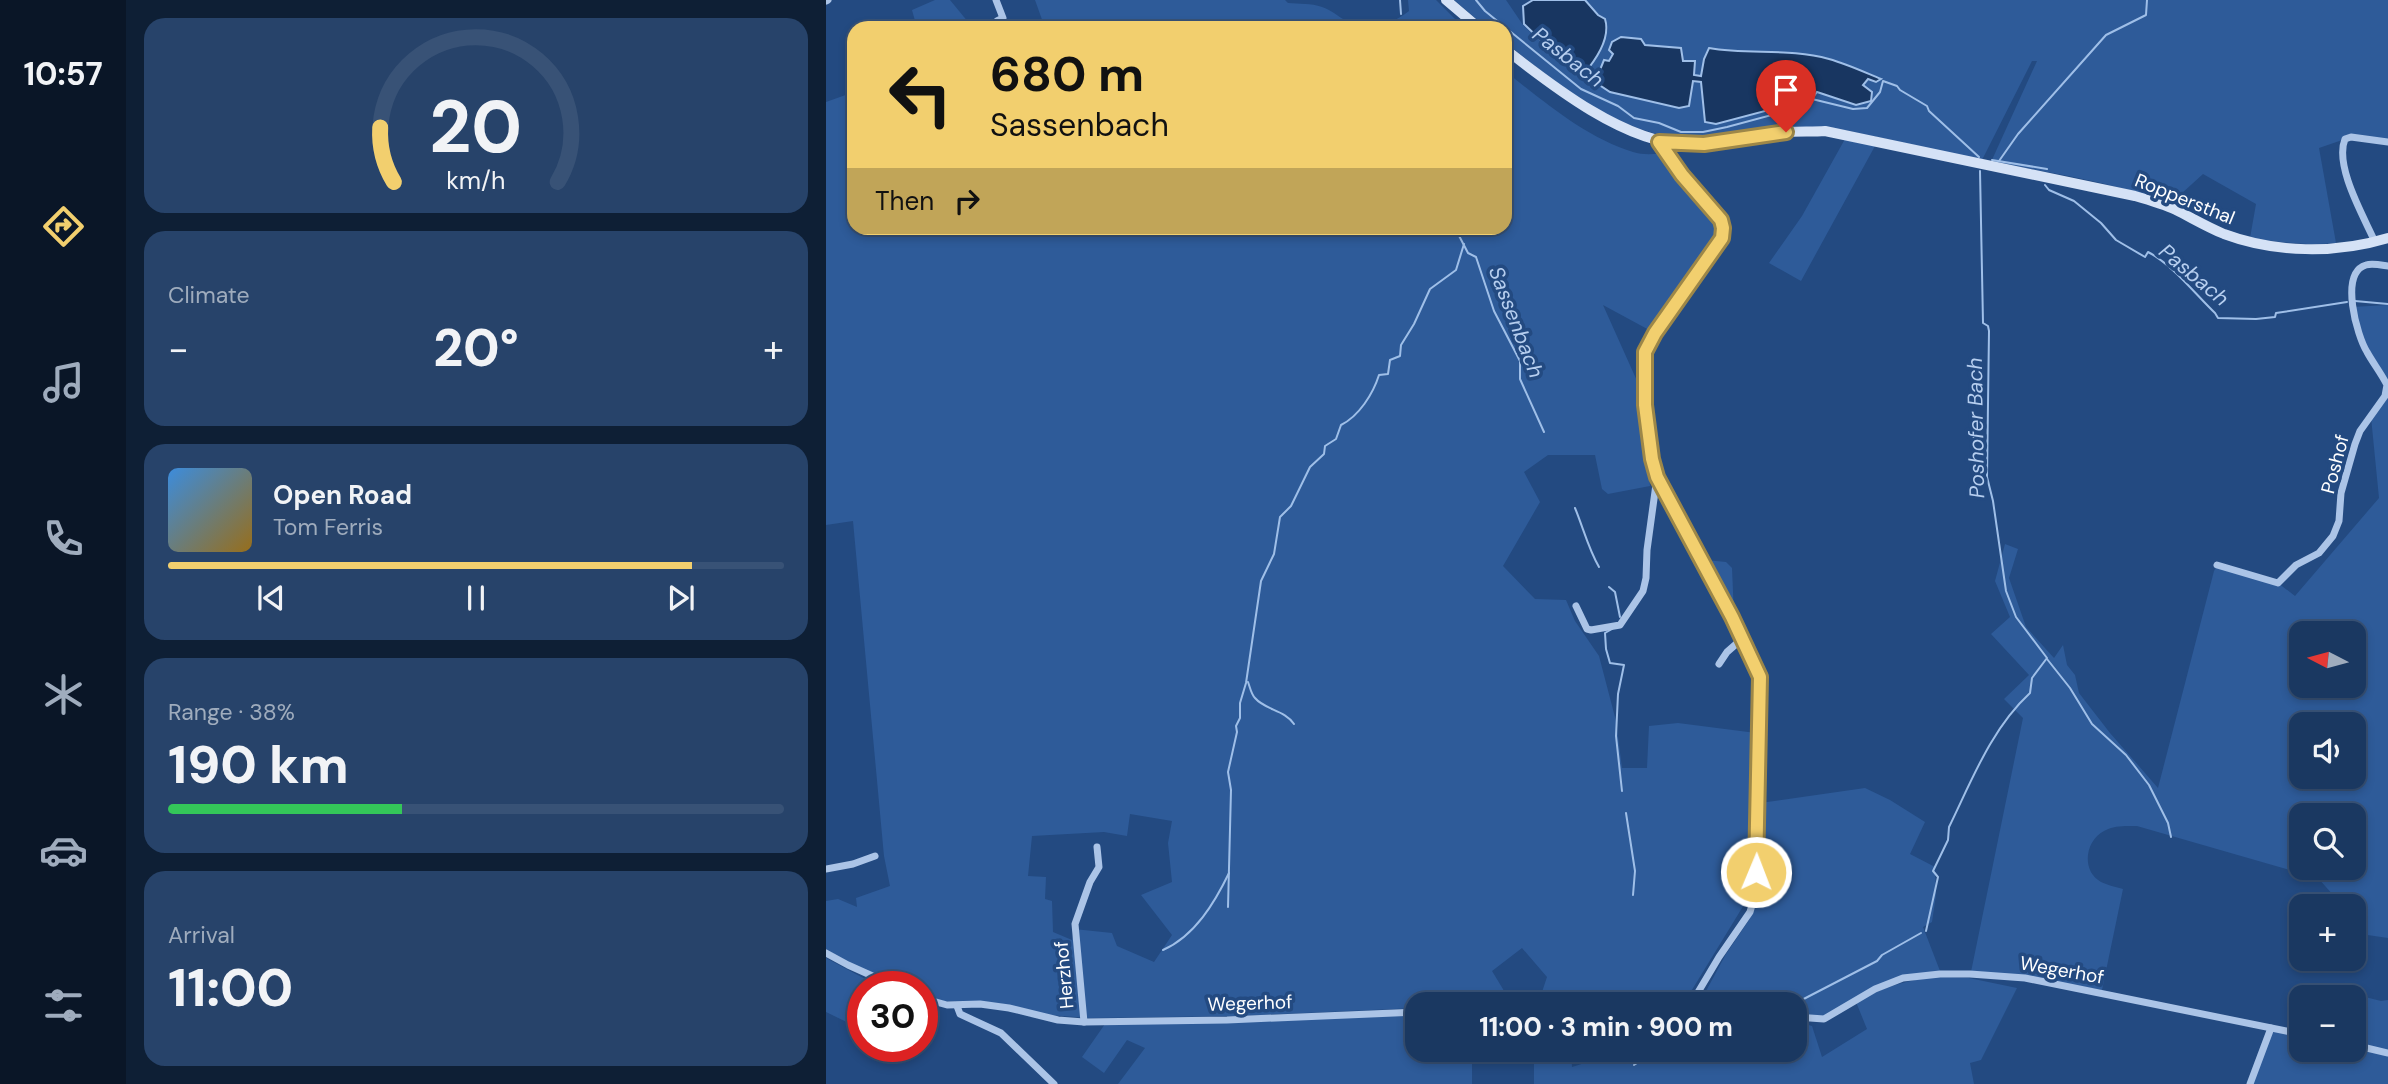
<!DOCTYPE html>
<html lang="en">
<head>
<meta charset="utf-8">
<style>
  body { margin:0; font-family:"DM Sans",sans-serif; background:#27436a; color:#f1f3f6; height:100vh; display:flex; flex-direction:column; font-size:26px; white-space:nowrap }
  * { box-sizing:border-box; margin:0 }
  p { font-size:23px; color:#9facbd }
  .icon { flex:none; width:38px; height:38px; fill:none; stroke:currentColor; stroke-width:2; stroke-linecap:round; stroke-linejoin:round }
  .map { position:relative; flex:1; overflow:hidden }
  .side { display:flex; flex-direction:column; gap:18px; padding:18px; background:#0e1f35; width:700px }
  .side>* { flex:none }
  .hud { position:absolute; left:21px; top:21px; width:665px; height:214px; border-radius:21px; box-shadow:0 4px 10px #0003,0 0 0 2px #385276; background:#f2cf6e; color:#111; overflow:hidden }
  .needle { width:46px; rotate:276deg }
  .tools { position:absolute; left:1463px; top:621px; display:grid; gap:14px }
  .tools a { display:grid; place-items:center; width:77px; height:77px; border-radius:14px; background:#1a3861; box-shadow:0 4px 10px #0003,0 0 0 2px #385276; font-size:35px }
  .speed { position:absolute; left:21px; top:971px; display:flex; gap:14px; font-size:35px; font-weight:700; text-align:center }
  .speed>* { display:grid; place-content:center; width:91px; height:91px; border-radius:50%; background:#1a3861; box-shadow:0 4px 10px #0003,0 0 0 2px #385276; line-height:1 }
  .speed .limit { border:10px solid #d22; background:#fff; color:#111 }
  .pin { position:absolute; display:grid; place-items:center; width:60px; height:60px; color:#fff; margin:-72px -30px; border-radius:50% 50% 50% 0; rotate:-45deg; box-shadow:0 0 7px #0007 }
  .pin .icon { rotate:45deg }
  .me { position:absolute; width:77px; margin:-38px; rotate:1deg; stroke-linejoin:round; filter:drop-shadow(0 0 5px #0008) }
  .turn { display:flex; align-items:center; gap:24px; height:147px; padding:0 28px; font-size:32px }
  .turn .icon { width:91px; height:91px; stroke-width:2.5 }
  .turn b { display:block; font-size:49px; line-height:60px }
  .then { display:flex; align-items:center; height:66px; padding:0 28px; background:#0003; gap:14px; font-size:26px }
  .big { font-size:52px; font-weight:800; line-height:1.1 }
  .side .widget { flex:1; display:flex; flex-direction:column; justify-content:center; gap:10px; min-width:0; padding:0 24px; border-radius:21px; background:#27436a }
  .side .dial { align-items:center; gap:0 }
  .dial svg { height:182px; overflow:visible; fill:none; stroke:#385276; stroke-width:7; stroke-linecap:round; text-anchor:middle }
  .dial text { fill:#f1f3f6; stroke:none }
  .song { display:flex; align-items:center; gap:21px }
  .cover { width:84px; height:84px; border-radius:10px; background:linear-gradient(135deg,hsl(210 70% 55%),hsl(40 70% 35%)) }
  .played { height:7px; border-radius:4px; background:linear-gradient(90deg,#f2cf6e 85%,#385276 85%) }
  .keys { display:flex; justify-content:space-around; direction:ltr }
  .heat { display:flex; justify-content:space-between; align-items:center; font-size:38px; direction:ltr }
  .charge { height:10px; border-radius:5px; background:linear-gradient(90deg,#34c759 38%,#385276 0) }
  .trip { position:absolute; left:579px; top:992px; width:402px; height:70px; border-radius:21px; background:#1a3861; box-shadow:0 4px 10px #0003,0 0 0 2px #385276; font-weight:800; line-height:70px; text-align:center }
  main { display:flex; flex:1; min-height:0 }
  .tab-bar { display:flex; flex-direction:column; width:126px; justify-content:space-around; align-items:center; background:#0a1627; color:#9facbd }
  .tab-bar .icon { width:49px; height:49px }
  .tab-bar .active { color:#f2cf6e }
  .tab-bar b { font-size:32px; color:#f1f3f6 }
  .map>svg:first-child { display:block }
  .green { fill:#2e5b99; fill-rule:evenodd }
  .water { fill:#183661; stroke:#9fbfe8; stroke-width:2 }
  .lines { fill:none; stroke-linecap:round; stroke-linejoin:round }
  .stream { stroke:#9fbfe8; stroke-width:2 }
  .street { stroke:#abc4e7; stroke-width:7 }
  .secondary { stroke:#d5e2f6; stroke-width:10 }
  .route-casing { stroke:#9d8748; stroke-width:18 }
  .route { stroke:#f2cf6e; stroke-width:12 }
  .labels { text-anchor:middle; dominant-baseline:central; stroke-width:7; stroke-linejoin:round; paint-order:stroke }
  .street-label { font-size:19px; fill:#fff; stroke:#234a81 }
  .water-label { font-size:21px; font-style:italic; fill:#b6ceef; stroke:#234a81 }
</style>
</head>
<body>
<main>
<nav class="tab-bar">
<b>10:57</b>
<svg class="icon active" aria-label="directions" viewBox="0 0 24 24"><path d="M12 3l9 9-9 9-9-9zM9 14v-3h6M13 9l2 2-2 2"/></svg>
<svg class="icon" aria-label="music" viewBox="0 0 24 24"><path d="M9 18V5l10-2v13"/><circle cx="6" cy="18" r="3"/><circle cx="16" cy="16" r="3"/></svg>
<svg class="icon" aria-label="phone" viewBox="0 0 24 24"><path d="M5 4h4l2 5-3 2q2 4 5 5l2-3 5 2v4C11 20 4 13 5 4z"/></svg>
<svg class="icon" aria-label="climate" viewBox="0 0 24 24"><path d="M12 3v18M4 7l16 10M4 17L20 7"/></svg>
<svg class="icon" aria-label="car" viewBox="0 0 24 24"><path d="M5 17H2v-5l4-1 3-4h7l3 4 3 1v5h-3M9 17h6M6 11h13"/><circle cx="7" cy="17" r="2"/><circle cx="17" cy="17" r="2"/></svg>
<svg class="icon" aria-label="filters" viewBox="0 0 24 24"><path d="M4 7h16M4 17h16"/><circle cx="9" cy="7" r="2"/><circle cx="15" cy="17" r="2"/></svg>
</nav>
<section class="side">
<div class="widget dial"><svg viewBox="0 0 100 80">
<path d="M14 69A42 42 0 1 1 86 69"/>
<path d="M14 69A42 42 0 0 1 8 45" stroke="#f2cf6e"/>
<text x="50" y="56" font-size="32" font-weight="700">20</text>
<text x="50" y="72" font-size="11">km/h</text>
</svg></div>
<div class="widget"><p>Climate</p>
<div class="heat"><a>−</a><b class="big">20°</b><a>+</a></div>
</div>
<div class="widget">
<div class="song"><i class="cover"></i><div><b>Open Road</b><p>Tom Ferris</p></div></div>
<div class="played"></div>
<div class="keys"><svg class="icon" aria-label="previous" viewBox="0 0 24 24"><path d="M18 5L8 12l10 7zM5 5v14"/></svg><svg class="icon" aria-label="pause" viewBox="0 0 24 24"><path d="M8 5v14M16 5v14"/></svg><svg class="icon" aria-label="next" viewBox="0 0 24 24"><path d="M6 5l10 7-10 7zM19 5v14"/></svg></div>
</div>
<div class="widget"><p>Range · 38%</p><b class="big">190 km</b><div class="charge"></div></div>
<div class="widget"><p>Arrival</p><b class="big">11:00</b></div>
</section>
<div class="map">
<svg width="1562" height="1084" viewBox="0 0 1562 1084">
  <rect width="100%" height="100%" fill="#234a81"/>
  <!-- green -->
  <g class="green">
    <polygon points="109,0 124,0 147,28 91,28 86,10"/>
    <path d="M 209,0 L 459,0 L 462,3 C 473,4 485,3 496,7 C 505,10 512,16 520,21 C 540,33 566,25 583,11 L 582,0 L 610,0 L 638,28 L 219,28 Z"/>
    <path d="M 628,0 L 680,0 L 697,25 L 744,70 L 757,76 L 780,37 L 782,28 L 759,0 L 1562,0 L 1562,142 L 1525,137 L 1493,148 L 1510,243 C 1480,246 1453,242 1424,238 L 1430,204 L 1377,174 L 1344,204 C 1287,182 1225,173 1165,162 L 1211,61 L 1206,61 L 1156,160 L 1019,130 L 859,140 C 785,129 735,87 679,42 L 679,28 L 661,28 ZM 819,45 L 855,48 L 857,61 L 869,61 L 868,75 L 875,76 L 878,59 L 902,51 L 972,54 L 1002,58 L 1054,78 L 1042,78 L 1036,85 L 1045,100 L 1030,105 L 991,92 L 988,96 L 977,95 L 965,104 L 890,123 L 877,108 L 875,82 L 867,80 L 863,106 L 853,108 L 784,92 L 779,60 L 783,62 L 788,53 Z"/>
    <path d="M 679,71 C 717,101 760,138 807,152 C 815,155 825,154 833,154 L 889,220 L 890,239 L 825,331 L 777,305 L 816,392 L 824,486 L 782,494 L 776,489 L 769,455 L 722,455 L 698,472 L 714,502 L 677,566 L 709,599 L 740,600 L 749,621 L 773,656 L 790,721 L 796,768 L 821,768 L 823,726 L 852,723 L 930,733 L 927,890 L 861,998 L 854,1004 L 712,1004 L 721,977 L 696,948 L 666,971 L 686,1004 L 592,1004 L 591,1008 L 413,1016 L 264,1018 L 222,1015 L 172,1003 L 118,1001 L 96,995 L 96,987 C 62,987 29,967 0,949 L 0,901 L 12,899 L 31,907 L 30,898 L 64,886 L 58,856 L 27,521 L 0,525 L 0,102 L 28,92 L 28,228 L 679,228 ZM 304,814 L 346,821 L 342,843 L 346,882 L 315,895 L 346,935 L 328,962 L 291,946 L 286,933 L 248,929 L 246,940 L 227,932 L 226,901 L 219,899 L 220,877 L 202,876 L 206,836 L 278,832 L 301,836 Z"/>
    <polygon points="1019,139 1049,146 975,281 943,263 976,216"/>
    <path d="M 1562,305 L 1562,938 L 1528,933 L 1528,906 L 1509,906 L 1508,896 L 1492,878 L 1311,826 C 1299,826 1289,825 1278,831 C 1259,841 1255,871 1275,882 C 1281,885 1290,887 1297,889 L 1276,990 L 1203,977 L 1145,972 L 1197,718 L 1178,699 L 1203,675 L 1165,634 L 1184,617 L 1169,581 L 1179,544 L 1192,549 L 1183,578 L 1200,627 L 1228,658 L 1237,645 L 1241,665 L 1249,675 L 1253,693 L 1284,733 L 1332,788 L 1388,571 L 1391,565 L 1452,583 L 1469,596 L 1553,498 L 1545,417 L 1561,385 L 1540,351 L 1526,307 ZM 1475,634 L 1528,634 L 1528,686 L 1475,686 ZM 1475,724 L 1528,724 L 1528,777 L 1475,777 ZM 1475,816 L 1528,816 L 1528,868 L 1475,868 Z"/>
    <polygon points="880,560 900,562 906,568 908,616"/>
    <polygon points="1039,788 1064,800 1099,822 1084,854 1109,867 1110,895 1106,922 1097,927 1114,971 1089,974 996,1017 970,1015 970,1004 873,1004 900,954 923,920 931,898 934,803"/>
    <polygon points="0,958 41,980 30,1006 37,1010 37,1030 0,1012"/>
    <path d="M 1106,977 L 1143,978 L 1191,988 L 1155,1060 L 1144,1063 L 1148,1084 L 708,1084 L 708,1050 L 745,1050 L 746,1067 L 800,1050 L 970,1050 L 970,1021 L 986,1026 L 996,1057 L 1041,1029 L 1030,1002 C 1055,988 1078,981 1106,977 Z"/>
    <polygon points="1531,995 1555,1001 1562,1000 1562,1050 1528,1043 1528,998 1524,998"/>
    <polygon points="591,1015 592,1050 646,1050 646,1084 292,1084 319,1048 301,1040 278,1073 256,1057 279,1024"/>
    <polygon points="1450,1031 1475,1036 1475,1050 1528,1050 1528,1046 1562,1053 1562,1084 1426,1084 1446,1033"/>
  </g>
  <!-- water -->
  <g class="water">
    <path d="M 707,0 L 759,0 L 772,15 L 779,19 C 785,38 769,61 757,75 L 745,69 L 698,24 L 697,6 Z"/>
    <path d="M 795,37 L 815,39 L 819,45 L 855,48 L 857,61 L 869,61 L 868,75 L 875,76 L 878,59 L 883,48 C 923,55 964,48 1003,59 C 1021,64 1038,72 1055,79 L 1050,82 L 1042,79 L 1037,85 L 1046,92 L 1045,101 L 1030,105 L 991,92 L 988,96 L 977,95 L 965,104 L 890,124 L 879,122 L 875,82 L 867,81 L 863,106 L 853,108 L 784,92 L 769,82 L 778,60 L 783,61 L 787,54 L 783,50 L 786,42 Z"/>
  </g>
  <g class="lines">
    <!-- stream -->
    <g class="stream">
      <polyline points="574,0 575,14"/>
      <polyline points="650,0 659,11 755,89 792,106 808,118 833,123 855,132 877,132 901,127 968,109 986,99 1027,109 1041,108 1054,92 1057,81 1071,86 1074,90 1101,106 1103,111 1153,157"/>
      <polyline points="575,28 579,21"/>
      <polyline points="1166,160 1221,169"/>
      <polyline points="1173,161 1192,134 1280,35 1320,15 1321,0"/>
      <path d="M 1219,185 L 1223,190 L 1248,201 L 1275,223 L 1290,240 L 1319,257 L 1322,252 C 1347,265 1369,294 1389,313 L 1392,318 L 1430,319 L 1449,317 L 1450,313 L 1521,302"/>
      <polyline points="629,228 642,253 650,257 668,311 694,361 694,379 718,432"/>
      <polyline points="1529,301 1562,304"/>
      <path d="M 749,508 C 757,527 762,548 773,567"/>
      <polyline points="783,587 789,592 794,617"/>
      <polyline points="786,629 779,633 780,649 784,663 798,665 792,694 790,736 796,791"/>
      <polyline points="1221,659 1244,688 1266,724 1300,755 1323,785 1342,823 1345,837"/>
      <path d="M 422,682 C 424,687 425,694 429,698 C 439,710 459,710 468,724"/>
      <polyline points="800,813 809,871 807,895"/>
      <path d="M 402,907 L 405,790 L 402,772 L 411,732 L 410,726 L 414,718 L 414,703 L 420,683 L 435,581 L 448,554 L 454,517 L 465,506 L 484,467 L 498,454 L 499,446 L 510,439 L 515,425 C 533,416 547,394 553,375 L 562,374 L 564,360 L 574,356 L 575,345 L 588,324 L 604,289 L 630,270 L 638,244"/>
      <path d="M 1100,931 L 1112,877 L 1107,871 L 1122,840 L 1123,827 C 1146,780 1165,729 1204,693 L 1206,678 L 1221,658 L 1190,617 L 1180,591 L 1167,501 L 1161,477 L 1163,331 L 1162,326 L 1157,323 L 1154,171"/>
      <path d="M 337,950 C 369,936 389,902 403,873"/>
      <polyline points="968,1004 1051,961 1056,955 1095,933"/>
      <polyline points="808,1065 831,1050"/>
    </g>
    <!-- street -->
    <g class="street">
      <polyline points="170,0 177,18 171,21"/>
      <polyline points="0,1 2,0"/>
      <polyline points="833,142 856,175 895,220 897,228 896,238 829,333 819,352 819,405 826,459 831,477 906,617 934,677 930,891 924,912 893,957 865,1004"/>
      <path d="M 1549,242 C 1538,217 1508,166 1519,139 L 1525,137 L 1562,142"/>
      <path d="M 1391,565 L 1452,583 L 1470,565 L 1493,553 L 1507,536 L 1513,521 L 1515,493 L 1529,444 L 1534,431 L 1559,396 L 1561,385 C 1555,373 1547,363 1541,352 C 1531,336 1513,273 1540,265 C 1546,263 1555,265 1562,266"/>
      <polyline points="750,606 761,629 765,630 794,625 817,591 820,578 821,550 831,477"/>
      <polyline points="893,664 901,652 917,638"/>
      <polyline points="0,869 27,864 49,856"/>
      <polyline points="0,953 22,965 71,987"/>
      <polyline points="96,998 121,1005 154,1004 183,1008 232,1020 258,1022 401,1020 592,1012"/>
      <polyline points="131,1006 134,1014 175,1033 228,1084"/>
      <polyline points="970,1017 998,1019 1049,989 1077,978 1114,974 1144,974 1199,978 1475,1034"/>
      <polyline points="258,1022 249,924 264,882 273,867 271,847"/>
      <polyline points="1528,1045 1562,1053"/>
      <polyline points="1424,1084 1445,1028"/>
    </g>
    <!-- secondary -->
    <g class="secondary">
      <polyline points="620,0 653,28"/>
      <path d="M 679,49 C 725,85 800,144 861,144 C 895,144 928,134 962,132 C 974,131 987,132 999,131 L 1309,196 C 1323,200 1337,204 1350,210 C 1366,218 1381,227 1398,234 C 1449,253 1510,254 1562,238"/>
    </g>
  </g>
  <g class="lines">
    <!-- route casing -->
    <g class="route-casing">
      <polyline id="route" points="930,872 934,677 906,617 831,477 826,459 819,405 819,352 829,333 896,238 897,228 895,220 856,175 833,142 878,144 960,132"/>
    </g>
    <!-- route -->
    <use href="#route" class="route"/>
  </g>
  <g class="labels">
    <!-- street labels -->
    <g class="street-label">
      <text transform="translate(1359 199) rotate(22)">Roppersthal</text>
      <text transform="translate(1509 464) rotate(-75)">Poshof</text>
      <text transform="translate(1236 970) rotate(10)">Wegerhof</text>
      <text transform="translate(238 975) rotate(-95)">Herzhof</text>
      <text transform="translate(424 1003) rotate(-2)">Wegerhof</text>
    </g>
    <!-- water labels -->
    <g class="water-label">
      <text transform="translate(742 57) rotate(38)">Pasbach</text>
      <text transform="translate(1368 275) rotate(40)">Pasbach</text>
      <text transform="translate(690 322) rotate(69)">Sassenbach</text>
      <text transform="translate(1150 428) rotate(-91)">Poshofer Bach</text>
    </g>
  </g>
</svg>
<div class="tools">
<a><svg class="needle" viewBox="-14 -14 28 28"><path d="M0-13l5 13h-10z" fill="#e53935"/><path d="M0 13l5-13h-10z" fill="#9facbd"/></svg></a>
<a><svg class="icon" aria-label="sound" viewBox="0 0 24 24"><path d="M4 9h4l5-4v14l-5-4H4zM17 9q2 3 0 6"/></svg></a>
<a><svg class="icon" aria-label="search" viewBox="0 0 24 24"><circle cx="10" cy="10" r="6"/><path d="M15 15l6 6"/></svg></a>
<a>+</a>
<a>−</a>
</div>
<div class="speed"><div class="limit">30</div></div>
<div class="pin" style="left:960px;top:132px;background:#d93025"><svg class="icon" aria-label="arrive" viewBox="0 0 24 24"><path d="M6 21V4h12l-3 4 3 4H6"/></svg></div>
<svg class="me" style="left:930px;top:872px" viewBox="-20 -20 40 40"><circle r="17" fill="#f2cf6e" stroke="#fff" stroke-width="3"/><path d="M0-11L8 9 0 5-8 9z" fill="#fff"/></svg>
<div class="trip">11:00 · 3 min · 900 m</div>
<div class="hud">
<div class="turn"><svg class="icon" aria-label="left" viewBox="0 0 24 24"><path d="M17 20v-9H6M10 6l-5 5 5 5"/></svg><div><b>680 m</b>Sassenbach</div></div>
<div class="then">Then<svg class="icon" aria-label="right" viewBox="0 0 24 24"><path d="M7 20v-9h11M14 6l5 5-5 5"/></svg></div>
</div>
</div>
</main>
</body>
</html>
